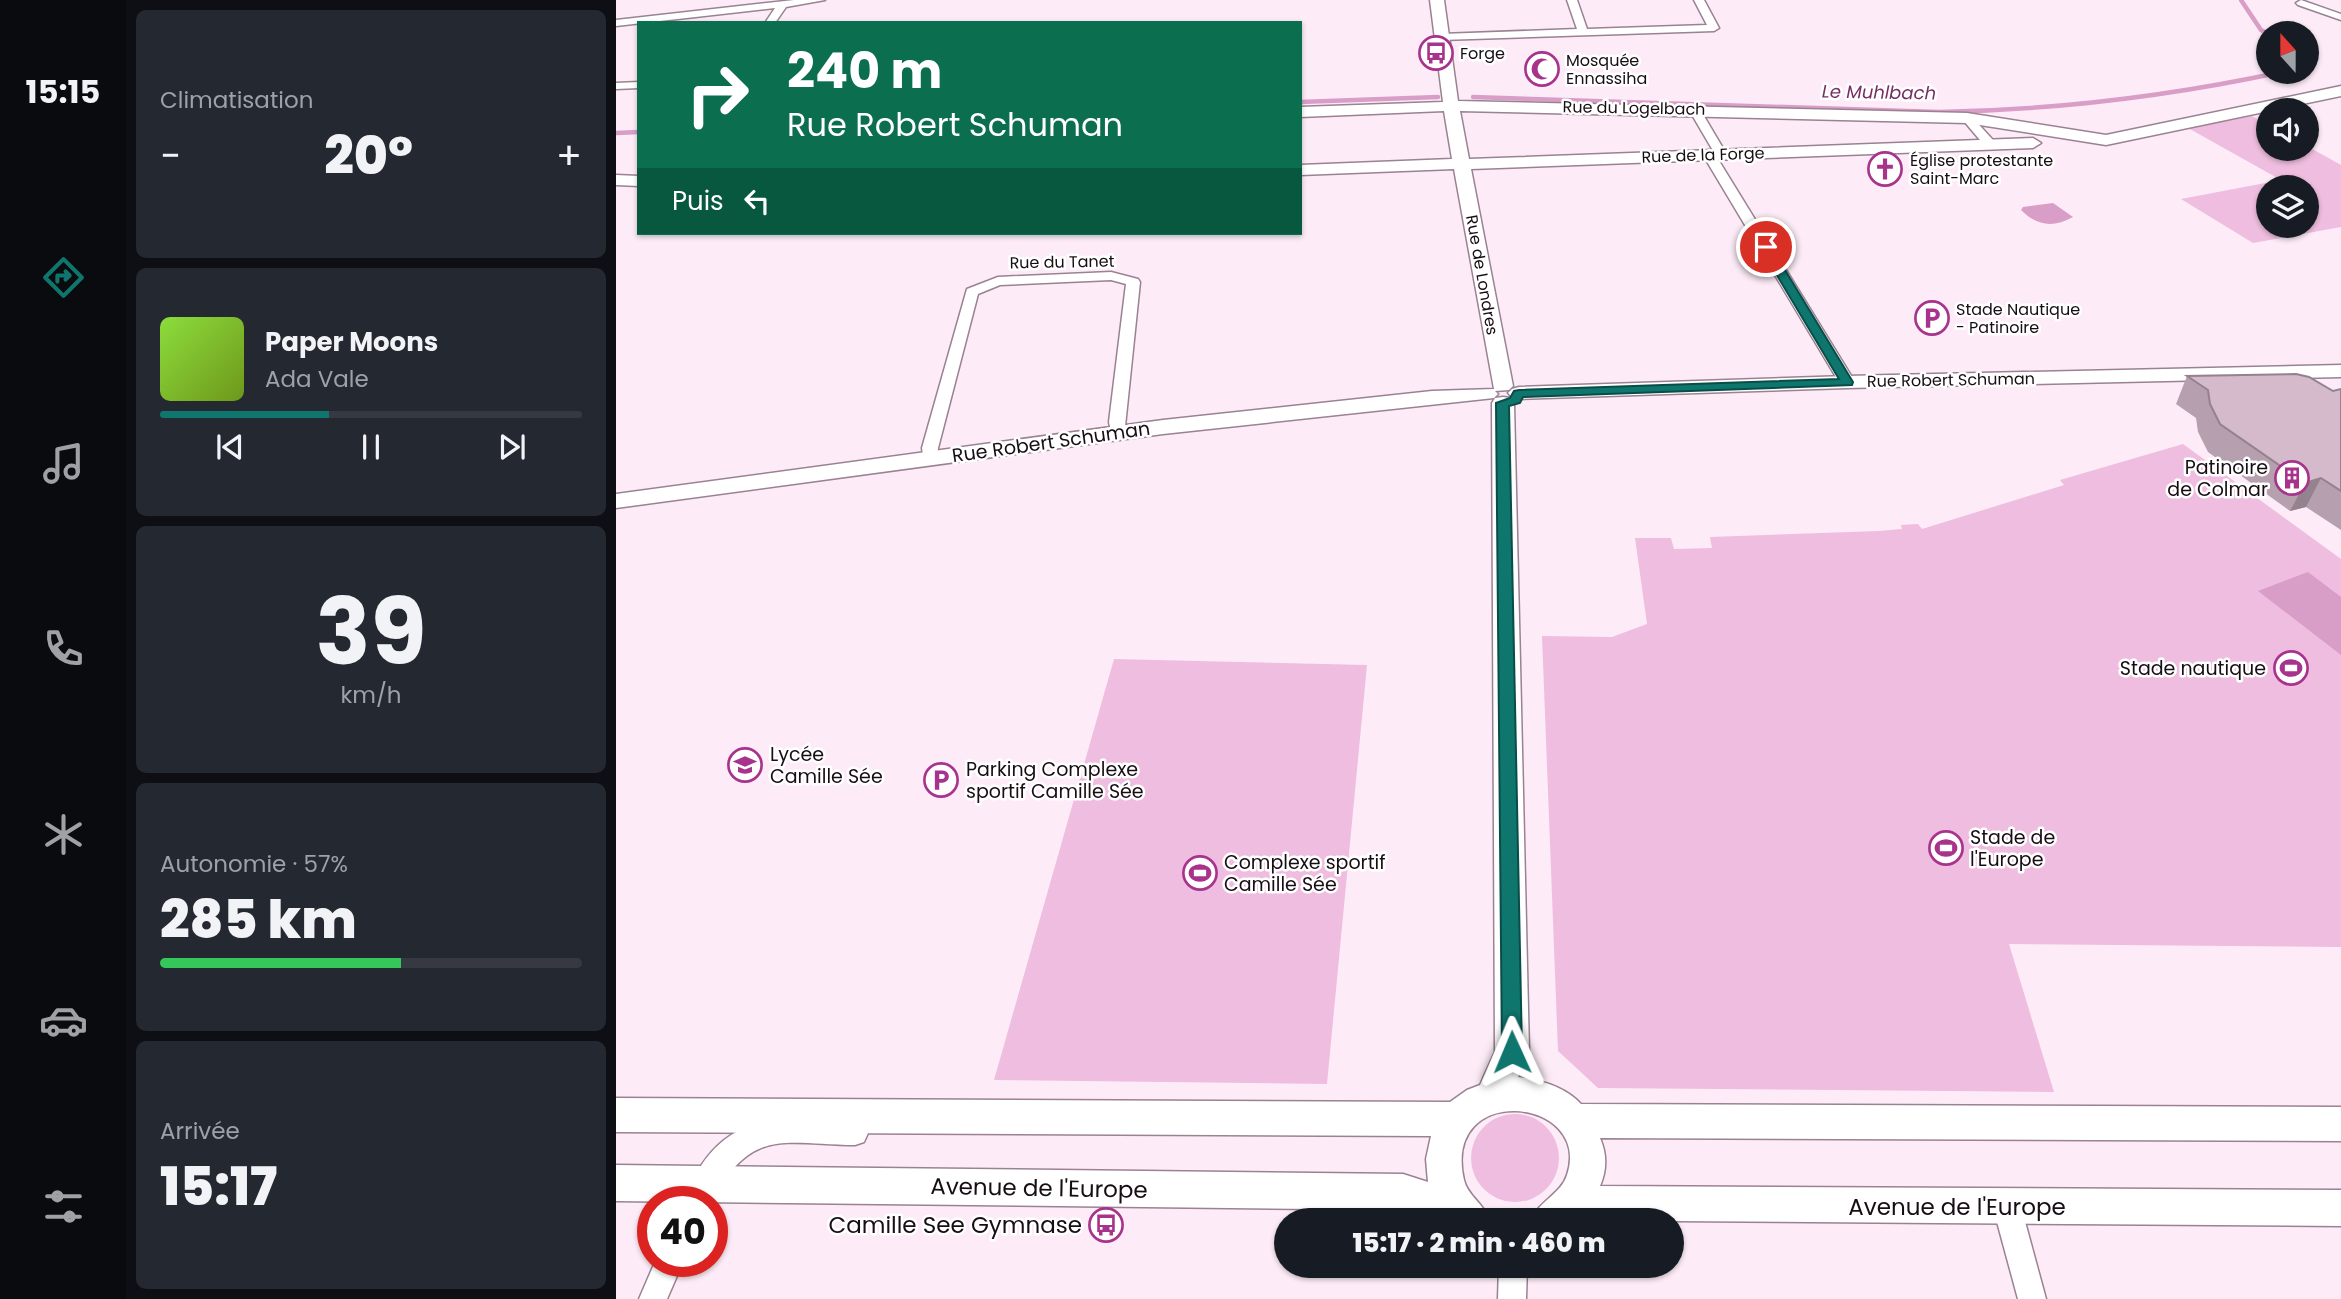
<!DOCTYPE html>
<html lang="fr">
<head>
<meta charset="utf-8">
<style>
  body { margin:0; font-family:Poppins,sans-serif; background:#242831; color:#f1f3f6; height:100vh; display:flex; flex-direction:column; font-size:26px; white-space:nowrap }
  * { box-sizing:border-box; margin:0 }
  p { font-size:23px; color:#9ea1a6 }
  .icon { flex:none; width:38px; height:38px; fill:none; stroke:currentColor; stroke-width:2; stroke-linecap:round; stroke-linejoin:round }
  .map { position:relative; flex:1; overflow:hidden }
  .drawer { display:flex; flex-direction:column; gap:10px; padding:10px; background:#0d0f14; width:490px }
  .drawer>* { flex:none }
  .banner { position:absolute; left:21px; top:21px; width:665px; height:214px; border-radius:0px; box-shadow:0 2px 5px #0004; background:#0b6e4f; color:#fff; overflow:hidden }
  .needle { width:46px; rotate:339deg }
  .tools { position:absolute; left:1640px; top:21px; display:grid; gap:14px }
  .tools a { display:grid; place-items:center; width:63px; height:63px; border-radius:50%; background:#171b24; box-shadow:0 2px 5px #0004; font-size:35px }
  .speed { position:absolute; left:21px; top:1186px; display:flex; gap:14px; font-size:35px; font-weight:700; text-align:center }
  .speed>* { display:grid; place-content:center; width:91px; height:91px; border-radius:50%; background:#171b24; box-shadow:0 2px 5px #0004; line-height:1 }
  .speed .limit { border:10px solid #d22; background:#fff; color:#111 }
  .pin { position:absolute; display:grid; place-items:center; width:60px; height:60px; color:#fff; margin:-30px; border:4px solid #fff; border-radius:50%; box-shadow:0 2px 7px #0007 }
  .me { position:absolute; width:77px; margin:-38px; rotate:359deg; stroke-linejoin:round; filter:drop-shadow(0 0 5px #0008) }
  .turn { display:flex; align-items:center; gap:24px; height:147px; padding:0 35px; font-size:32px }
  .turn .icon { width:91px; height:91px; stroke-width:2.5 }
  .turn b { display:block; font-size:49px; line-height:60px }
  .then { display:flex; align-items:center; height:66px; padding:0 35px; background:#0003; gap:14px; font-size:26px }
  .big { font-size:52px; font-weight:800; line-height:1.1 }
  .drawer .tile { flex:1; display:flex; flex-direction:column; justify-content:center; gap:10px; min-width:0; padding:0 24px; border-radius:10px; background:#242831 }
  .drawer .dial { align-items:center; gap:0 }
  .dial b { font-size:91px; line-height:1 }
  .song { display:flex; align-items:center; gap:21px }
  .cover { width:84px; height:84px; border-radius:10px; background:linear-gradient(135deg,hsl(90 70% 55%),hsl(80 70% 35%)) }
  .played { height:7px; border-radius:4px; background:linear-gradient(90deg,#0f766e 40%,#363941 40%) }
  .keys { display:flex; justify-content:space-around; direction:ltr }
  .heat { display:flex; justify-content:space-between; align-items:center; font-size:38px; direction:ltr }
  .charge { height:10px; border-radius:5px; background:linear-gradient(90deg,#34c759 57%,#363941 0) }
  .trip { position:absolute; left:658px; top:1208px; width:410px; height:70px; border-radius:35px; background:#171b24; box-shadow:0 2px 5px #0004; font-weight:800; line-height:70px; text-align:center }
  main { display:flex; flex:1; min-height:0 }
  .tab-bar { display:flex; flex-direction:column; width:126px; justify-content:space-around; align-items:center; background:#090b0e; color:#9ea1a6 }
  .tab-bar .icon { width:49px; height:49px }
  .tab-bar .selected { color:#0f766e }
  .tab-bar b { font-size:32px; color:#f1f3f6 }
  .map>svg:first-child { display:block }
  .green { fill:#efbddf; fill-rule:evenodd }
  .water { fill:#d99ec7 }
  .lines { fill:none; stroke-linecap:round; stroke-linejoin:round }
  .stream { stroke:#d99ec7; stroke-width:4.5 }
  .street-casing { stroke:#9a8292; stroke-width:3 }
  .secondary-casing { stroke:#9a8292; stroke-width:3 }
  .street { fill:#fff; fill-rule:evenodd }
  .secondary { fill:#fff; fill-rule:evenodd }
  .wall { fill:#b6a0af }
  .shaded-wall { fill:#94828e }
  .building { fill:#d4bacb; stroke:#94828e; stroke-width:2 }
  .route { fill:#0f766e; stroke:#0a4d48; stroke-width:2 }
  .labels { text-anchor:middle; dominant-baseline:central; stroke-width:5; stroke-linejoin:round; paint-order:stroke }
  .far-poi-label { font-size:16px; fill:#170e14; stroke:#fff; text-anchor:start }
  .far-street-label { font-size:16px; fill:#170e14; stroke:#fff }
  .far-water-label { font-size:18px; font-style:italic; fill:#752f64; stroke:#fff }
  .street-label { font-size:19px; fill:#170e14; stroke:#fff }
  .poi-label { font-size:19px; fill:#170e14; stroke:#fff; text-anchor:start }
  .near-street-label { font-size:23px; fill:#170e14; stroke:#fff }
  .near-poi-label { font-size:23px; fill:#170e14; stroke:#fff; text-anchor:end }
</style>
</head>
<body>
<main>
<nav class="tab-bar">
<b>15:15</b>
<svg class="icon selected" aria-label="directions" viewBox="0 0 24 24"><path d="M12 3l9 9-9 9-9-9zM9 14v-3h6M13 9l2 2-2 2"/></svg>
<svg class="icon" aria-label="music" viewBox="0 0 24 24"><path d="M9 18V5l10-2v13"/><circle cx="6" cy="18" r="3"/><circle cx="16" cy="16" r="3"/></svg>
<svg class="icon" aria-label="phone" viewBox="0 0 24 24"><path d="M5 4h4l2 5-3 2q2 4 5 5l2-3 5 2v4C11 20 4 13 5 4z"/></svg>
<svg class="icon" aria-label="climate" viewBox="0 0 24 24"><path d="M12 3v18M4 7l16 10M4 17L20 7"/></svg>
<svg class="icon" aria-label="car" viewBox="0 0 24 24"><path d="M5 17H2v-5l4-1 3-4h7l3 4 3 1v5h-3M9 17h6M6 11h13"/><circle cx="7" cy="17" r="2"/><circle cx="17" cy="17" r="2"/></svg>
<svg class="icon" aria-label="filters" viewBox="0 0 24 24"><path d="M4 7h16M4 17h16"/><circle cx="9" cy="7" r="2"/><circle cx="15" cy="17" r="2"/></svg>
</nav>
<section class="drawer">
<div class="tile"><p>Climatisation</p>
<div class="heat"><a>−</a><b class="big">20°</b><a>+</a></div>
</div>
<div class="tile">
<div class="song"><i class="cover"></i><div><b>Paper Moons</b><p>Ada Vale</p></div></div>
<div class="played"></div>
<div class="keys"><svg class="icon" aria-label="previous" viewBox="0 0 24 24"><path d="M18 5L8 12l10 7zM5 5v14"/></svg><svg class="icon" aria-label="pause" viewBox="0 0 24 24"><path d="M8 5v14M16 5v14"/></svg><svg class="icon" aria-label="next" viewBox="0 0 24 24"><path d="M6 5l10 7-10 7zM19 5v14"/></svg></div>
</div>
<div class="tile dial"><b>39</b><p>km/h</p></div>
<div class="tile"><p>Autonomie · 57%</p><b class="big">285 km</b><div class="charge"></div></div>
<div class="tile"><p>Arrivée</p><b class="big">15:17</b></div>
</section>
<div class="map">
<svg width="1725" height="1299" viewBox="0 0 1725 1299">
  <rect width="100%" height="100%" fill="#fdecf7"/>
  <!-- green -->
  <g class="green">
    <path d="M 1636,116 L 1652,125 L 1652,149 L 1690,149 L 1691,146 L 1725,165 L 1725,227 L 1637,243 L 1565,199 L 1665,180 L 1572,128 ZM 1690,187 L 1690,226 L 1652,226 L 1652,187 Z"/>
    <polygon points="1567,444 1725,559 1725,947 1393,944 1438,1092 982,1088 942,1051 926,636 996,637 1031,624 1019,538 1055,538 1058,549 1096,548 1094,537 1263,531 1286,529 1285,525 1302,524 1306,529 1448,485 1444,480"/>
    <polygon points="498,659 751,665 711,1084 378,1080"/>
    <circle cx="899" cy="1158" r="44"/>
  </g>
  <!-- water -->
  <g class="water">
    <path d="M 1437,203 L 1457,217 C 1437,228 1421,226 1405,210 L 1407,207 Z"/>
    <polygon points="1692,572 1725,597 1725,655 1642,591"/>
  </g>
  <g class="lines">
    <!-- stream -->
    <g class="stream">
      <polyline points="1625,0 1645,30 1652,34"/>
      <path d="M 857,97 L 1323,112 C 1438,110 1554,96 1666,72"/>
      <polyline points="684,102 822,97"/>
      <polyline points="0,133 23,132"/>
    </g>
    <!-- street casing -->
    <g class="street-casing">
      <g id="street">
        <polygon points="178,0 209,0 170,7 159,23 149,23 159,8 0,26 0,20"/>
        <polygon points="951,0 961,0 971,29 1091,25 1078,0 1088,0 1103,28 1098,31 825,40 820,37 825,34 961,29"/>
        <polygon points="1685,0 1725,14 1725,20 1682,5 1680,3"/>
        <polygon points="23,82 23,88 0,89 0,83"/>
        <polygon points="1074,106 1082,106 1111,155 1105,159 1100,156 1239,382 1236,385 1231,387 1223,382 1087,155 1093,151 1099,154 1072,108"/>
        <polygon points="1347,116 1355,116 1377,140 1377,146 1369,146 1347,120"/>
        <polygon points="495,272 522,279 524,282 508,436 496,436 493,422 510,284 495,280 384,285 362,294 322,448 320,462 308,462 306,448 351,289 382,277"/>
        <path d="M 179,1119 L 239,1121 L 248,1124 L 252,1133 L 248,1142 L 239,1145 C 165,1144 136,1127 95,1202 L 67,1202 C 88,1147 119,1119 179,1119 Z"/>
        <polygon points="1391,1194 1401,1197 1405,1207 1430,1299 1402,1299 1377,1207 1381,1197"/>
        <polygon points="39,1262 67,1262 51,1299 23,1299"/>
        <polygon points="883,1265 911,1265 910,1299 882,1299"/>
      </g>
    </g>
    <!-- secondary casing -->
    <g class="secondary-casing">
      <g id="secondary">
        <polygon points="814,0 828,0 842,101 1351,113 1490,135 1725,86 1725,96 1490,145 1351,123 844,111 853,159 1417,138 1425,143 1417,148 855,169 897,386 893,390 879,391 882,394 878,398 547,434 0,508 0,494 547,420 816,391 878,389 838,169 684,175 684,165 836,159 828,111 684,117 684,107 827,102"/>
        <polygon points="0,175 23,176 23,186 0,185"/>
        <polygon points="1725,365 1725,377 1231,388 903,399 896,397 892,393 896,389 903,387 1231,376"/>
        <path d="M 887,397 L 895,398 L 898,403 L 913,1052 L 902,1077 C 925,1080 949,1087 965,1104 L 1725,1107 L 1725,1141 L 984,1138 C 991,1154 991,1170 984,1186 L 1725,1190 L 1725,1226 L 915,1220 C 924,1200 945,1194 951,1175 C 977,1097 825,1081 848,1180 C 851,1194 865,1202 871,1215 L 869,1220 L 817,1220 L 787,1210 L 0,1201 L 0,1165 L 787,1174 L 812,1182 L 810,1159 L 815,1136 L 0,1132 L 0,1098 L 834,1102 L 851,1090 L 864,1085 L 879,1052 L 876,403 L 879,398 Z"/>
      </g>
    </g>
    <!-- street -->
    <use href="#street" class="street"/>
    <!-- secondary -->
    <use href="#secondary" class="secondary"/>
  </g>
  <!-- wall -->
  <polygon class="wall" points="1571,376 1717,391 1725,389 1725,530 1690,507 1674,511 1592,452 1582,432 1580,418 1560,404"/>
  <!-- shaded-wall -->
  <polygon class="shaded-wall" points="1705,478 1690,507 1674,511 1689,483"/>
  <!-- building -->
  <polygon class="building" points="1680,374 1693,377 1717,391 1725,389 1725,491 1705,478 1689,483 1604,424 1594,404 1592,390 1571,376"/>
  <!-- route -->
  <polygon class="route" points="1150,243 1155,247 1237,382 1236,385 907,397 904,403 893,406 906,1052 903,1059 896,1062 889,1059 886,1052 880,403 894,398 898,391 903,390 1223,379 1144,247"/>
  <!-- icons -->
  <defs>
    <g id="bus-ring" transform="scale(1.75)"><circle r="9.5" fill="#fff" stroke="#a7338c" stroke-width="1.5"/><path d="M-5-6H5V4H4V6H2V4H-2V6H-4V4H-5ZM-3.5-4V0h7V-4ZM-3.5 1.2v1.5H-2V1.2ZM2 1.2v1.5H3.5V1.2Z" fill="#a7338c"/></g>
    <g id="mosque-ring" transform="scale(1.75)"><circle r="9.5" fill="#fff" stroke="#a7338c" stroke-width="1.5"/><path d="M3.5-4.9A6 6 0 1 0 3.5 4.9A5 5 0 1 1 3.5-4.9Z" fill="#a7338c"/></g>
    <g id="church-ring" transform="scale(1.75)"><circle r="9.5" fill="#fff" stroke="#a7338c" stroke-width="1.5"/><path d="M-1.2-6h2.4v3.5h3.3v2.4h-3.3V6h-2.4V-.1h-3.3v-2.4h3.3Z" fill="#a7338c"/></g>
    <g id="parking-ring" transform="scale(1.75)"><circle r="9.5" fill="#fff" stroke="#a7338c" stroke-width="1.5"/><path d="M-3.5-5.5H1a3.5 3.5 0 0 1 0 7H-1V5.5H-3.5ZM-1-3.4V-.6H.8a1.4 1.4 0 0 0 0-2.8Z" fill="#a7338c"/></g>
    <g id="building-ring" transform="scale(1.75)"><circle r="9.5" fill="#fff" stroke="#a7338c" stroke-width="1.5"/><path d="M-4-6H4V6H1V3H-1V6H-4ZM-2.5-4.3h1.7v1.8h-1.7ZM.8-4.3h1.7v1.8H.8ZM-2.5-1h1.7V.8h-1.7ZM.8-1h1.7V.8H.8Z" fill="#a7338c"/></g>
    <g id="stadium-ring" transform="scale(1.75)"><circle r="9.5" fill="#fff" stroke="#a7338c" stroke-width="1.5"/><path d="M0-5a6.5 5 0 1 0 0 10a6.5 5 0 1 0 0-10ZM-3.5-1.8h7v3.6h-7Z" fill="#a7338c"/></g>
    <g id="school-ring" transform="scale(1.75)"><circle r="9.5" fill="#fff" stroke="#a7338c" stroke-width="1.5"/><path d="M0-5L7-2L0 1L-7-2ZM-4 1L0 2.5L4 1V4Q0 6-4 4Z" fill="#a7338c"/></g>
  </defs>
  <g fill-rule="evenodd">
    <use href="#bus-ring" x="820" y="53"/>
    <use href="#mosque-ring" x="926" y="69"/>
    <use href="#church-ring" x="1269" y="169"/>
    <use href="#parking-ring" x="1316" y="318"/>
    <use href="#building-ring" x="1676" y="478"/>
    <use href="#stadium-ring" x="1675" y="668"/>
    <use href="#school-ring" x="129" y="765"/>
    <use href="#parking-ring" x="325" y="780"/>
    <use href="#stadium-ring" x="1330" y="848"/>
    <use href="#stadium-ring" x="584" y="873"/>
    <use href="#bus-ring" x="490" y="1225"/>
  </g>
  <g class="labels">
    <!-- far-poi labels -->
    <g class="far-poi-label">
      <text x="844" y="53">Forge</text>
      <text x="950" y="60">Mosquée<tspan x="950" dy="18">Ennassiha</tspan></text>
      <text x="1294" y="160">Église protestante<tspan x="1294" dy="18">Saint-Marc</tspan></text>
      <text x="1340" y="309">Stade Nautique<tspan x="1340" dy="18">- Patinoire</tspan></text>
    </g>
    <!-- far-street labels -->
    <g class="far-street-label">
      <text transform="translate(1018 108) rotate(1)">Rue du Logelbach</text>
      <text transform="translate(1087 155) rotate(-2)">Rue de la Forge</text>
      <text transform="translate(446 262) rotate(-1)">Rue du Tanet</text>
      <text transform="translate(866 275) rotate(80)">Rue de Londres</text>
      <text transform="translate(1335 380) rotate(-1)">Rue Robert Schuman</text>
    </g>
    <!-- far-water labels -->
    <g class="far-water-label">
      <text transform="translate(1263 92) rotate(1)">Le Muhlbach</text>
    </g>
    <!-- street labels -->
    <g class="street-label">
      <text transform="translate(435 442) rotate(-8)">Rue Robert Schuman</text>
    </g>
    <!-- poi labels -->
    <g class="poi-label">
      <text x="1652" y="467" text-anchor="end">Patinoire<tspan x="1652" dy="22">de Colmar</tspan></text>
      <text x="1650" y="668" text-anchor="end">Stade nautique</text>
      <text x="154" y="754">Lycée<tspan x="154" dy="22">Camille Sée</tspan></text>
      <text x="350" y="769">Parking Complexe<tspan x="350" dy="22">sportif Camille Sée</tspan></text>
      <text x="1354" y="837">Stade de<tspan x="1354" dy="22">l'Europe</tspan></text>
      <text x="608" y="862">Complexe sportif<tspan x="608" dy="22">Camille Sée</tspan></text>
    </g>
    <!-- near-street labels -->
    <g class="near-street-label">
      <text transform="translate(423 1188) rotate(1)">Avenue de l'Europe</text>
      <text x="1341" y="1207">Avenue de l'Europe</text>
    </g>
    <!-- near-poi labels -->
    <g class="near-poi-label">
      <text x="466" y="1225">Camille See Gymnase</text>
    </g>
  </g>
</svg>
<div class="tools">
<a><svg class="needle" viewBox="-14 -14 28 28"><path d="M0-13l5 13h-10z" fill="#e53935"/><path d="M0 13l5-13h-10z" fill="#9ea1a6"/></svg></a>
<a><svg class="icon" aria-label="sound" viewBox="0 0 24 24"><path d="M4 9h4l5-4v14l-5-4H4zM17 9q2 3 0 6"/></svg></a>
<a><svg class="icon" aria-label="layers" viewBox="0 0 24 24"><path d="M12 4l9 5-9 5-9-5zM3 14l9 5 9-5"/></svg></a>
</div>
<div class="speed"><div class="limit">40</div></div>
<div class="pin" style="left:1150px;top:247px;background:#d93025"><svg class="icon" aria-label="arrive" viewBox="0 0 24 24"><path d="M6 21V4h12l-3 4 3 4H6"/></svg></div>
<svg class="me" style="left:896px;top:1052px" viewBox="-20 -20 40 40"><path d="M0-17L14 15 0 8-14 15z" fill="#0f766e" stroke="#fff" stroke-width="4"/></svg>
<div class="trip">15:17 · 2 min · 460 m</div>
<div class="banner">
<div class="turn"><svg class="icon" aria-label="right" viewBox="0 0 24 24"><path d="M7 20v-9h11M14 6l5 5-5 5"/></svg><div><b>240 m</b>Rue Robert Schuman</div></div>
<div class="then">Puis<svg class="icon" aria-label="left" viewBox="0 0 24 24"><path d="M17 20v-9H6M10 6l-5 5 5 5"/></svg></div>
</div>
</div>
</main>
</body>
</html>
